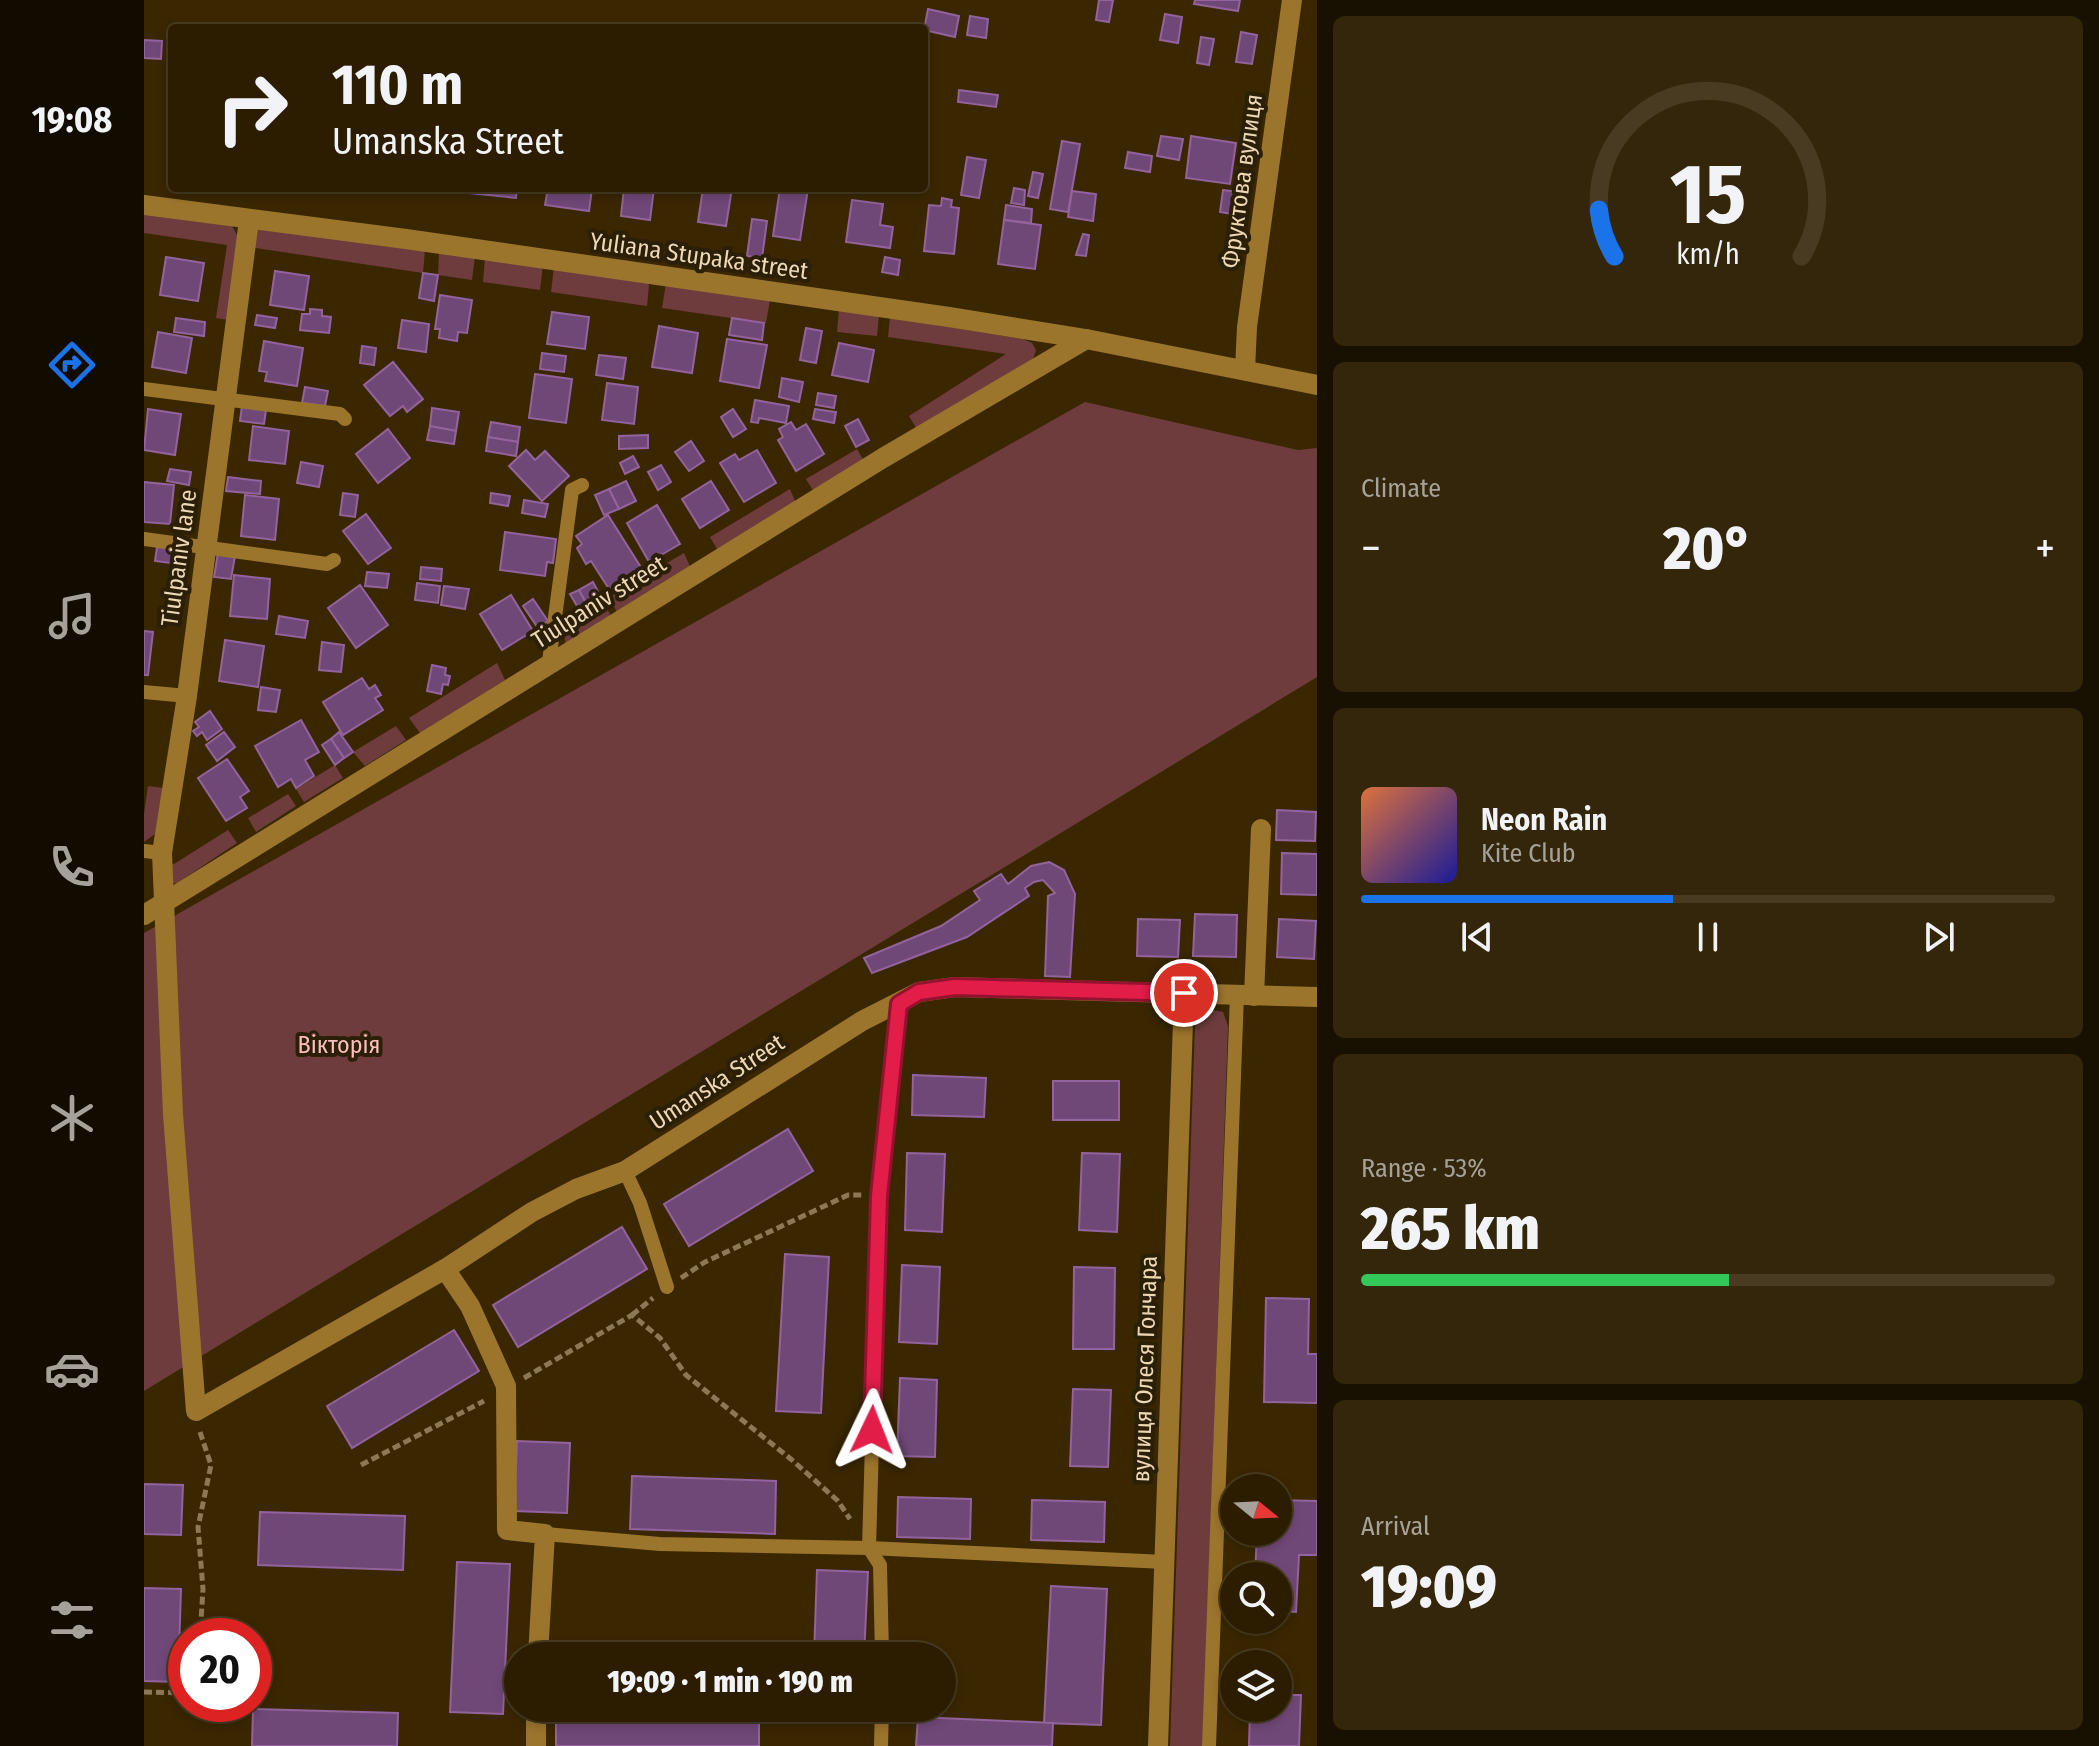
<!DOCTYPE html>
<html lang="en">
<head>
<meta charset="utf-8">
<style>
  body { margin:0; font-family:"Fira Sans Condensed",sans-serif; background:#34260a; color:#f1f3f6; height:100vh; display:flex; flex-direction:column; font-size:30px; white-space:nowrap }
  * { box-sizing:border-box; margin:0 }
  p { font-size:26px; color:#a6a299 }
  .icon { flex:none; width:44px; height:44px; fill:none; stroke:currentColor; stroke-width:2; stroke-linecap:round; stroke-linejoin:round }
  .map { position:relative; flex:1; overflow:hidden }
  .details { display:flex; flex-direction:column; gap:16px; padding:16px; background:#181000; width:782px }
  .details>* { flex:none }
  .top-card { position:absolute; left:24px; top:24px; width:760px; height:168px; border-radius:8px; box-shadow:0 4px 12px #0003,0 0 0 2px #483b22; background:#2c1d00; color:#f1f3f6; overflow:hidden }
  .needle { width:52px; rotate:108deg }
  .controls { position:absolute; left:1076px; top:1474px; display:grid; gap:16px }
  .controls a { display:grid; place-items:center; width:72px; height:72px; border-radius:50%; background:#2c1d00; box-shadow:0 4px 12px #0003,0 0 0 2px #483b22; font-size:40px }
  .speed { position:absolute; left:24px; top:1618px; display:flex; gap:16px; font-size:40px; font-weight:700; text-align:center }
  .speed>* { display:grid; place-content:center; width:104px; height:104px; border-radius:50%; background:#2c1d00; box-shadow:0 4px 12px #0003,0 0 0 2px #483b22; line-height:1 }
  .speed .limit { border:12px solid #d22; background:#fff; color:#111 }
  .pin { position:absolute; display:grid; place-items:center; width:68px; height:68px; color:#fff; margin:-34px; border:4px solid #fff; border-radius:50%; box-shadow:0 2px 8px #0007 }
  .me { position:absolute; width:88px; margin:-44px; rotate:2deg; stroke-linejoin:round; filter:drop-shadow(0 0 6px #0008) }
  .turn { display:flex; align-items:center; gap:28px; height:168px; padding:0 32px; font-size:36px }
  .turn .icon { width:104px; height:104px; stroke-width:2.5 }
  .turn b { display:block; font-size:56px; line-height:68px }
  .big { font-size:60px; font-weight:800; line-height:1.1 }
  .details .widget { flex:1; display:flex; flex-direction:column; justify-content:center; gap:12px; min-width:0; padding:0 28px; border-radius:12px; background:#34260a }
  .details .dial { align-items:center; gap:0 }
  .dial svg { height:208px; overflow:visible; fill:none; stroke:#483b22; stroke-width:7; stroke-linecap:round; text-anchor:middle }
  .dial text { fill:#f1f3f6; stroke:none }
  .song { display:flex; align-items:center; gap:24px }
  .cover { width:96px; height:96px; border-radius:12px; background:linear-gradient(135deg,hsl(20 70% 55%),hsl(240 70% 35%)) }
  .played { height:8px; border-radius:4px; background:linear-gradient(90deg,#1a73e8 45%,#483b22 45%) }
  .keys { display:flex; justify-content:space-around; direction:ltr }
  .heat { display:flex; justify-content:space-between; align-items:center; font-size:44px; direction:ltr }
  .charge { height:12px; border-radius:6px; background:linear-gradient(90deg,#34c759 53%,#483b22 0) }
  .trip { position:absolute; left:360px; top:1642px; width:452px; height:80px; border-radius:40px; background:#2c1d00; box-shadow:0 4px 12px #0003,0 0 0 2px #483b22; font-weight:800; line-height:80px; text-align:center }
  main { display:flex; flex:1; min-height:0 }
  .tab-bar { display:flex; flex-direction:column; width:144px; justify-content:space-around; align-items:center; background:#120c00; color:#a6a299 }
  .tab-bar .icon { width:56px; height:56px }
  .tab-bar .current { color:#1a73e8 }
  .tab-bar b { font-size:36px; color:#f1f3f6 }
  .map>svg:first-child { display:block }
  .green { fill:#6f3c3d }
  .building { fill:#704878; stroke:#92639c; stroke-width:2 }
  .lines { fill:none; stroke-linecap:round; stroke-linejoin:round }
  .path { stroke:#8c7854; stroke-width:5; stroke-dasharray:8 4; stroke-linecap:butt }
  .service { stroke:#9c752d; stroke-width:14 }
  .minor { stroke:#9c752d; stroke-width:20 }
  .route-casing { stroke:#92132f; stroke-width:20 }
  .route { stroke:#e11d48; stroke-width:14 }
  .labels { text-anchor:middle; dominant-baseline:central; stroke-width:8; stroke-linejoin:round; paint-order:stroke }
  .street-label { font-size:24px; fill:#edd8b6; stroke:#2b1f08 }
  .park-label { font-size:24px; fill:#fbbebc; stroke:#2b1f08 }
</style>
</head>
<body>
<main>
<nav class="tab-bar">
<b>19:08</b>
<svg class="icon current" aria-label="directions" viewBox="0 0 24 24"><path d="M12 3l9 9-9 9-9-9zM9 14v-3h6M13 9l2 2-2 2"/></svg>
<svg class="icon" aria-label="music" viewBox="0 0 24 24"><path d="M9 18V5l10-2v13"/><circle cx="6" cy="18" r="3"/><circle cx="16" cy="16" r="3"/></svg>
<svg class="icon" aria-label="phone" viewBox="0 0 24 24"><path d="M5 4h4l2 5-3 2q2 4 5 5l2-3 5 2v4C11 20 4 13 5 4z"/></svg>
<svg class="icon" aria-label="climate" viewBox="0 0 24 24"><path d="M12 3v18M4 7l16 10M4 17L20 7"/></svg>
<svg class="icon" aria-label="car" viewBox="0 0 24 24"><path d="M5 17H2v-5l4-1 3-4h7l3 4 3 1v5h-3M9 17h6M6 11h13"/><circle cx="7" cy="17" r="2"/><circle cx="17" cy="17" r="2"/></svg>
<svg class="icon" aria-label="filters" viewBox="0 0 24 24"><path d="M4 7h16M4 17h16"/><circle cx="9" cy="7" r="2"/><circle cx="15" cy="17" r="2"/></svg>
</nav>
<div class="map">
<svg width="1173" height="1746" viewBox="0 0 1173 1746">
  <rect width="100%" height="100%" fill="#3a2700"/>
  <!-- green -->
  <g class="green">
    <polygon points="0,213 86,222 94,237 84,320 72,318 83,245 0,233"/>
    <polygon points="105,228 281,250 279,273 105,247"/>
    <polygon points="295,252 331,256 328,280 294,275"/>
    <polygon points="341,258 399,265 396,290 339,282"/>
    <polygon points="410,267 502,282 505,285 503,306 407,292"/>
    <polygon points="522,283 626,300 622,323 518,308"/>
    <polygon points="695,309 735,315 733,336 693,332"/>
    <polygon points="746,317 879,339 888,343 892,350 889,359 774,431 765,416 862,354 744,337"/>
    <polygon points="941,402 1154,450 1173,448 1173,677 0,1391 0,933"/>
    <polygon points="713,449 721,463 672,495 662,479"/>
    <polygon points="646,489 653,506 576,554 566,537"/>
    <polygon points="540,553 548,571 475,616 465,597"/>
    <polygon points="459,601 468,618 422,647 419,623"/>
    <polygon points="353,663 361,680 276,733 265,718"/>
    <polygon points="252,726 262,740 221,766 209,752"/>
    <polygon points="191,765 199,778 160,802 152,789"/>
    <polygon points="4,786 19,788 11,834 0,842 0,814"/>
    <polygon points="144,794 152,806 112,832 104,818"/>
    <polygon points="84,830 93,843 33,883 26,884 25,864 30,864"/>
    <polygon points="1064,1009 1079,1012 1084,1026 1059,1746 1026,1746 1051,1024 1058,1012"/>
  </g>
  <!-- building -->
  <g class="building">
    <polygon points="955,0 969,0 965,22 952,20"/>
    <polygon points="1051,0 1096,0 1094,11 1050,4"/>
    <polygon points="784,9 815,16 811,37 780,30"/>
    <polygon points="1021,14 1038,17 1034,43 1016,40"/>
    <polygon points="826,16 844,19 842,38 823,35"/>
    <polygon points="1097,32 1113,35 1108,64 1092,62"/>
    <polygon points="1057,37 1070,39 1065,65 1053,63"/>
    <polygon points="0,40 18,41 17,59 0,58"/>
    <polygon points="815,90 854,95 852,107 814,102"/>
    <polygon points="1017,136 1039,139 1035,160 1013,156"/>
    <polygon points="1047,136 1092,143 1086,184 1042,178"/>
    <polygon points="918,141 936,144 924,212 906,209"/>
    <polygon points="984,152 1008,156 1006,172 981,168"/>
    <polygon points="823,157 842,160 835,198 817,195"/>
    <polygon points="889,172 899,174 894,198 884,196"/>
    <polygon points="326,188 373,188 372,198 326,193"/>
    <polygon points="404,188 448,189 445,211 401,205"/>
    <polygon points="480,188 510,188 506,220 477,216"/>
    <polygon points="559,188 588,188 582,226 554,222"/>
    <polygon points="636,188 664,189 656,240 629,236"/>
    <polygon points="870,188 881,190 880,205 867,203"/>
    <polygon points="1079,190 1104,193 1100,216 1076,212"/>
    <polygon points="928,191 952,194 949,221 924,217"/>
    <polygon points="798,198 808,200 807,207 815,208 810,254 780,251 785,205 797,206"/>
    <polygon points="708,200 739,204 736,225 749,227 746,248 702,242"/>
    <polygon points="862,205 888,209 887,223 860,220"/>
    <polygon points="608,219 623,221 618,258 603,256"/>
    <polygon points="860,220 897,225 891,269 854,264"/>
    <polygon points="939,234 945,235 942,256 932,255"/>
    <polygon points="22,257 60,263 54,301 16,295"/>
    <polygon points="741,257 756,260 754,275 738,272"/>
    <polygon points="131,271 165,276 160,310 126,305"/>
    <polygon points="279,273 294,275 290,301 275,298"/>
    <polygon points="296,295 328,300 323,333 314,332 313,341 295,338 296,329 291,329"/>
    <polygon points="166,309 178,310 178,316 187,317 185,333 156,330 158,314 166,314"/>
    <polygon points="408,312 445,317 441,349 403,344"/>
    <polygon points="113,315 133,318 131,328 111,325"/>
    <polygon points="32,318 61,322 60,336 30,332"/>
    <polygon points="588,318 620,323 618,340 585,335"/>
    <polygon points="258,320 285,324 282,352 254,348"/>
    <polygon points="515,326 554,333 548,373 508,367"/>
    <polygon points="662,328 678,331 672,363 656,360"/>
    <polygon points="14,332 48,338 42,373 8,367"/>
    <polygon points="583,339 623,345 615,388 576,381"/>
    <polygon points="120,341 159,348 153,386 121,381 123,372 115,371"/>
    <polygon points="695,343 730,350 724,382 688,375"/>
    <polygon points="218,346 232,348 230,365 216,363"/>
    <polygon points="398,353 422,356 420,372 396,369"/>
    <polygon points="455,355 482,358 479,379 452,375"/>
    <polygon points="249,362 279,399 263,412 259,406 246,416 220,385"/>
    <polygon points="391,374 428,379 422,423 385,418"/>
    <polygon points="638,378 659,382 655,402 635,397"/>
    <polygon points="463,383 494,387 490,424 458,420"/>
    <polygon points="161,387 184,391 181,406 158,403"/>
    <polygon points="674,393 692,396 690,408 672,405"/>
    <polygon points="611,400 645,406 642,423 615,418 614,423 607,422"/>
    <polygon points="98,406 122,410 120,424 96,421"/>
    <polygon points="288,408 315,412 312,431 286,426"/>
    <polygon points="4,409 37,414 31,455 0,450"/>
    <polygon points="589,409 602,429 589,437 577,417"/>
    <polygon points="671,409 692,412 690,423 669,419"/>
    <polygon points="714,419 725,440 712,447 701,426"/>
    <polygon points="347,422 376,427 374,442 344,437"/>
    <polygon points="647,422 652,430 662,424 680,454 652,471 634,440 639,437 635,429"/>
    <polygon points="109,426 145,431 141,464 105,460"/>
    <polygon points="286,426 312,431 310,444 283,440"/>
    <polygon points="244,429 266,458 234,483 212,454"/>
    <polygon points="504,435 504,448 475,449 475,436"/>
    <polygon points="344,437 374,442 372,456 342,451"/>
    <polygon points="547,441 560,461 545,471 531,452"/>
    <polygon points="382,450 391,460 401,451 425,476 398,501 365,466"/>
    <polygon points="613,450 632,483 600,502 576,463 591,454 595,460"/>
    <polygon points="489,456 495,467 481,474 476,463"/>
    <polygon points="157,462 179,466 175,487 153,483"/>
    <polygon points="517,465 527,482 514,490 504,472"/>
    <polygon points="26,469 47,472 45,485 23,481"/>
    <polygon points="84,477 117,481 116,494 82,491"/>
    <polygon points="482,481 492,501 475,509 465,489"/>
    <polygon points="567,481 585,510 556,528 538,499"/>
    <polygon points="0,482 30,485 26,524 0,522"/>
    <polygon points="465,489 475,509 460,515 451,495"/>
    <polygon points="199,493 214,495 211,517 196,515"/>
    <polygon points="347,493 366,496 364,506 346,503"/>
    <polygon points="101,495 135,499 131,540 97,536"/>
    <polygon points="380,500 404,504 401,517 378,513"/>
    <polygon points="513,505 536,544 505,562 483,523"/>
    <polygon points="222,514 247,548 224,564 199,531"/>
    <polygon points="464,515 498,569 465,589 447,561 442,564 433,548 438,544 432,536"/>
    <polygon points="361,532 412,539 409,563 403,562 401,576 356,570"/>
    <polygon points="13,547 36,550 34,564 11,561"/>
    <polygon points="74,553 91,556 87,579 70,577"/>
    <polygon points="277,567 298,569 297,581 276,579"/>
    <polygon points="223,572 245,574 243,588 221,586"/>
    <polygon points="90,575 126,579 123,619 86,616"/>
    <polygon points="449,582 459,601 445,609 435,590"/>
    <polygon points="273,583 296,586 294,603 271,600"/>
    <polygon points="216,585 244,625 212,648 184,608"/>
    <polygon points="300,586 325,589 321,609 297,605"/>
    <polygon points="435,590 445,609 437,613 426,594"/>
    <polygon points="367,595 389,631 358,650 336,614"/>
    <polygon points="389,599 404,621 394,628 379,606"/>
    <polygon points="135,616 164,621 161,638 132,634"/>
    <polygon points="0,631 9,632 4,675 0,675"/>
    <polygon points="81,640 120,646 114,687 75,681"/>
    <polygon points="178,642 200,645 197,672 175,670"/>
    <polygon points="288,665 302,668 301,675 306,676 304,685 299,684 297,694 283,691"/>
    <polygon points="218,678 225,689 231,685 237,695 231,698 239,710 199,735 179,702"/>
    <polygon points="117,687 136,690 132,712 114,710"/>
    <polygon points="66,711 78,729 63,740 58,732 53,736 49,731 55,727 51,722"/>
    <polygon points="157,720 175,752 161,760 170,776 152,788 147,779 134,787 111,746"/>
    <polygon points="80,732 91,747 73,761 62,745"/>
    <polygon points="195,732 209,752 200,758 187,739"/>
    <polygon points="187,739 200,758 191,765 178,745"/>
    <polygon points="83,759 105,791 96,797 103,808 82,821 54,778"/>
    <polygon points="1133,810 1172,812 1171,841 1132,840"/>
    <polygon points="1138,853 1173,854 1173,895 1137,894"/>
    <polygon points="905,862 920,870 931,894 926,977 901,976 904,896 911,893 899,880 890,882 881,888 885,896 823,937 728,973 720,958 797,926 836,900 830,891 857,874 864,884 887,866"/>
    <polygon points="1051,914 1093,915 1092,957 1049,956"/>
    <polygon points="994,919 1036,920 1034,957 993,956"/>
    <polygon points="1135,919 1172,921 1170,959 1133,957"/>
    <polygon points="769,1075 842,1078 840,1117 768,1115"/>
    <rect x="909" y="1081" width="66" height="39"/>
    <polygon points="644,1129 669,1171 545,1246 520,1204"/>
    <polygon points="763,1153 801,1154 798,1232 761,1230"/>
    <polygon points="938,1153 976,1154 973,1232 935,1230"/>
    <polygon points="478,1227 503,1269 374,1347 349,1305"/>
    <polygon points="641,1254 685,1257 677,1413 632,1411"/>
    <polygon points="758,1265 796,1267 793,1344 755,1342"/>
    <polygon points="930,1267 971,1268 970,1349 929,1349"/>
    <polygon points="1122,1298 1165,1299 1164,1354 1173,1354 1173,1403 1120,1402"/>
    <polygon points="310,1330 335,1371 208,1448 183,1406"/>
    <polygon points="756,1378 793,1380 791,1457 753,1456"/>
    <polygon points="929,1389 967,1390 964,1467 926,1466"/>
    <polygon points="373,1441 426,1443 423,1513 370,1511"/>
    <polygon points="488,1476 632,1481 631,1534 486,1529"/>
    <polygon points="0,1484 39,1485 37,1535 0,1534"/>
    <polygon points="754,1497 827,1499 826,1539 753,1537"/>
    <polygon points="888,1500 961,1502 960,1542 887,1540"/>
    <polygon points="1134,1500 1173,1501 1173,1555 1155,1555 1152,1612 1134,1611 1134,1576 1111,1576 1113,1532 1134,1532"/>
    <polygon points="116,1512 261,1516 259,1570 114,1565"/>
    <polygon points="313,1562 366,1564 359,1714 306,1712"/>
    <polygon points="673,1570 724,1572 720,1656 670,1656"/>
    <polygon points="907,1586 963,1589 957,1725 900,1723"/>
    <polygon points="0,1588 37,1589 34,1682 0,1681"/>
    <polygon points="1134,1695 1157,1695 1155,1746 1105,1746 1106,1708 1134,1708"/>
    <polygon points="667,1708 718,1708 717,1720 667,1718"/>
    <polygon points="109,1709 254,1713 253,1746 108,1746"/>
    <polygon points="412,1716 615,1719 615,1746 412,1746"/>
    <polygon points="774,1717 909,1723 908,1746 772,1746"/>
  </g>
  <g class="lines">
    <!-- path -->
    <g class="path">
      <polyline points="537,1278 561,1262 704,1195 719,1195"/>
      <polyline points="488,1315 509,1298"/>
      <polyline points="380,1378 488,1315 516,1338 542,1375 648,1460 694,1501 706,1519"/>
      <polyline points="56,1432 67,1465 54,1527 59,1589 56,1636"/>
      <polyline points="217,1465 340,1401"/>
      <polyline points="0,1692 42,1693"/>
    </g>
    <!-- service -->
    <g class="service">
      <polyline points="0,389 196,414 201,419"/>
      <polyline points="0,539 183,564 190,560"/>
      <polyline points="405,662 428,490 438,485"/>
      <polyline points="0,692 43,696"/>
      <polyline points="0,851 18,853"/>
      <polyline points="481,1171 496,1203 523,1287"/>
      <polyline points="401,1534 516,1544 725,1548 1021,1562"/>
      <polyline points="738,1656 736,1565 725,1548 735,1196 755,1004"/>
      <polyline points="737,1746 738,1708"/>
      <polyline points="1065,1746 1093,995"/>
    </g>
    <!-- minor -->
    <g class="minor">
      <polyline points="0,205 262,239 805,317 942,339 1173,385"/>
      <polyline points="105,220 43,696 18,853 29,1114 52,1411 301,1269 388,1212 432,1189 481,1171 718,1021 775,992 811,987 1173,997"/>
      <polyline points="1101,370 1103,327 1148,0"/>
      <polyline points="0,915 739,458 942,339"/>
      <polyline points="1110,996 1117,829"/>
      <polyline points="301,1269 326,1306 362,1386 363,1530 401,1534 394,1656"/>
      <polyline points="392,1708 392,1746"/>
      <polyline points="1014,1746 1040,993"/>
    </g>
  </g>
  <g class="lines">
    <!-- route casing -->
    <g class="route-casing">
      <polyline id="route" points="728,1430 735,1196 755,1004 775,992 811,987 1040,993"/>
    </g>
    <!-- route -->
    <use href="#route" class="route"/>
  </g>
  <g class="labels">
    <!-- street labels -->
    <g class="street-label">
      <text transform="translate(1098 181) rotate(-82)">Фруктова вулиця</text>
      <text transform="translate(555 256) rotate(8)">Yuliana Stupaka street</text>
      <text transform="translate(35 558) rotate(-82)">Tiulpaniv lane</text>
      <text transform="translate(455 602) rotate(-32)">Tiulpaniv street</text>
      <text transform="translate(573 1082) rotate(-33)">Umanska Street</text>
      <text transform="translate(1001 1369) rotate(-88)">вулиця Олеся Гончара</text>
    </g>
    <!-- park labels -->
    <g class="park-label">
      <text x="195" y="1045">Вікторія</text>
    </g>
  </g>
</svg>
<div class="controls">
<a><svg class="needle" viewBox="-14 -14 28 28"><path d="M0-13l5 13h-10z" fill="#e53935"/><path d="M0 13l5-13h-10z" fill="#a6a299"/></svg></a>
<a><svg class="icon" aria-label="search" viewBox="0 0 24 24"><circle cx="10" cy="10" r="6"/><path d="M15 15l6 6"/></svg></a>
<a><svg class="icon" aria-label="layers" viewBox="0 0 24 24"><path d="M12 4l9 5-9 5-9-5zM3 14l9 5 9-5"/></svg></a>
</div>
<div class="speed"><div class="limit">20</div></div>
<div class="pin" style="left:1040px;top:993px;background:#d93025"><svg class="icon" aria-label="arrive" viewBox="0 0 24 24"><path d="M6 21V4h12l-3 4 3 4H6"/></svg></div>
<svg class="me" style="left:728px;top:1430px" viewBox="-20 -20 40 40"><path d="M0-17L14 15 0 8-14 15z" fill="#e11d48" stroke="#fff" stroke-width="4"/></svg>
<div class="trip">19:09 · 1 min · 190 m</div>
<div class="top-card">
<div class="turn"><svg class="icon" aria-label="right" viewBox="0 0 24 24"><path d="M7 20v-9h11M14 6l5 5-5 5"/></svg><div><b>110 m</b>Umanska Street</div></div>
</div>
</div>
<section class="details">
<div class="widget dial"><svg viewBox="0 0 100 80">
<path d="M14 69A42 42 0 1 1 86 69"/>
<path d="M14 69A42 42 0 0 1 8 51" stroke="#1a73e8"/>
<text x="50" y="56" font-size="32" font-weight="700">15</text>
<text x="50" y="72" font-size="11">km/h</text>
</svg></div>
<div class="widget"><p>Climate</p>
<div class="heat"><a>−</a><b class="big">20°</b><a>+</a></div>
</div>
<div class="widget">
<div class="song"><i class="cover"></i><div><b>Neon Rain</b><p>Kite Club</p></div></div>
<div class="played"></div>
<div class="keys"><svg class="icon" aria-label="previous" viewBox="0 0 24 24"><path d="M18 5L8 12l10 7zM5 5v14"/></svg><svg class="icon" aria-label="pause" viewBox="0 0 24 24"><path d="M8 5v14M16 5v14"/></svg><svg class="icon" aria-label="next" viewBox="0 0 24 24"><path d="M6 5l10 7-10 7zM19 5v14"/></svg></div>
</div>
<div class="widget"><p>Range · 53%</p><b class="big">265 km</b><div class="charge"></div></div>
<div class="widget"><p>Arrival</p><b class="big">19:09</b></div>
</section>
</main>
</body>
</html>
